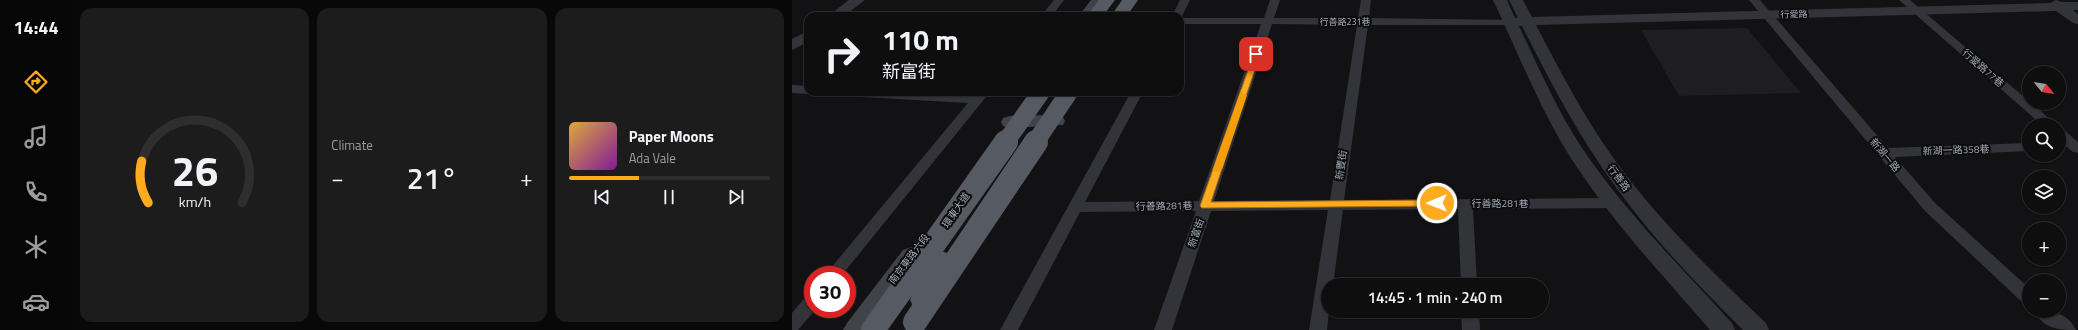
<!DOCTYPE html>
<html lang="en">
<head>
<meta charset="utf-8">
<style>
  body { margin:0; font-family:"Titillium Web","Noto Sans TC",sans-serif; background:#1c1c1d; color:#f1f3f6; height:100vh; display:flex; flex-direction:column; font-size:15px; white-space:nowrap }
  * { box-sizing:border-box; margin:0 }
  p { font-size:13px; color:#9b9c9e }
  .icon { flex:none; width:22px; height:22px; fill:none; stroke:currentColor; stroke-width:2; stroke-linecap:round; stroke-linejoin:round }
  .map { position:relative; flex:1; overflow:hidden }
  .panel { display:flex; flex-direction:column; gap:8px; padding:8px; background:#080808; width:720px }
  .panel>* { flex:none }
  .guide { position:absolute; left:12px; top:12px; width:380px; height:84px; border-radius:12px; box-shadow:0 1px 3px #0004,0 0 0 1px #2e2e2f; background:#0e0e0f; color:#f1f3f6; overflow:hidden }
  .needle { width:26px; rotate:120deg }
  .fabs { position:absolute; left:1230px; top:66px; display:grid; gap:8px }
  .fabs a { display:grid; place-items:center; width:44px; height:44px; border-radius:50%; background:#0e0e0f; box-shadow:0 1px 3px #0004,0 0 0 1px #2e2e2f; font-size:20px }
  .speed { position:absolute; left:12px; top:266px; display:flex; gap:8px; font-size:20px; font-weight:700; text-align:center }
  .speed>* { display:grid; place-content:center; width:52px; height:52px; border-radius:50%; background:#0e0e0f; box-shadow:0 1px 3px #0004,0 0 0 1px #2e2e2f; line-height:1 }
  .speed .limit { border:6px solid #d22; background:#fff; color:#111 }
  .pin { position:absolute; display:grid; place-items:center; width:34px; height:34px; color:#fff; margin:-17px; border-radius:8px; box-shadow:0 2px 6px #0006 }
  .me { position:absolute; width:44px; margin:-22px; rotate:269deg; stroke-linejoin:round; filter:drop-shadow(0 0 3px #0008) }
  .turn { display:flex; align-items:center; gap:14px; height:84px; padding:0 12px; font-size:18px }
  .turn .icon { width:52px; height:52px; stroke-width:2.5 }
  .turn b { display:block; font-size:28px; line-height:34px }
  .big { font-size:30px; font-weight:600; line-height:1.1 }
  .panel .card { flex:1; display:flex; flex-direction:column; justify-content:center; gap:6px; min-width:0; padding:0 14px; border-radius:12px; background:#1c1c1d }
  .panel .dial { align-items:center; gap:0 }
  .dial svg { height:104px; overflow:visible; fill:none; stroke:#2e2e2f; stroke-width:7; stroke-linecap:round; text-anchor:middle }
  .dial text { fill:#f1f3f6; stroke:none }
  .song { display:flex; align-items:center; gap:12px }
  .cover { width:48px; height:48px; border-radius:6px; background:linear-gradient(135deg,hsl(40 70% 55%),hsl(290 70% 35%)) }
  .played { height:4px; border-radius:2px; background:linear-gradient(90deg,#ffab1f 35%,#2e2e2f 35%) }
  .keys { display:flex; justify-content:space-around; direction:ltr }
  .heat { display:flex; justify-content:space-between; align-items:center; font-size:22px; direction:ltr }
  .panel .tiles { flex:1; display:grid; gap:8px; grid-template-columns:repeat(3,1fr) }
  .trip { position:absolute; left:529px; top:278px; width:228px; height:40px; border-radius:20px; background:#0e0e0f; box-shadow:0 1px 3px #0004,0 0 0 1px #2e2e2f; font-weight:600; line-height:40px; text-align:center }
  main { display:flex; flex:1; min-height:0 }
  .menu { display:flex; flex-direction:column; width:72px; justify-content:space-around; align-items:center; background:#060606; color:#9b9c9e }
  .menu .icon { width:28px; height:28px }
  .menu .on { color:#ffab1f }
  .menu b { font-size:18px; color:#f1f3f6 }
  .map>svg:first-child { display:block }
  .built { fill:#1e1e21 }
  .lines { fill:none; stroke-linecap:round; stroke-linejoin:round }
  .minor { fill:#333439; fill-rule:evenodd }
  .tertiary { fill:#333439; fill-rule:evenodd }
  .secondary { fill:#41434a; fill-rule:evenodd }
  .trunk { fill:#565a62; fill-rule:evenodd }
  .trunk-bridge-far1 { stroke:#565a62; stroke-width:18 }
  .trunk-bridge { stroke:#565a62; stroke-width:24 }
  .route { fill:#ffab1f; stroke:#a66f14 }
  .slow { fill:#f59e0b }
  .labels { text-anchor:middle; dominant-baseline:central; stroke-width:4; stroke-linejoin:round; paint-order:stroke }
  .far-street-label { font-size:9px; fill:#a2a9b6; stroke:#0d0d0f }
  .street-label { font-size:10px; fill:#a2a9b6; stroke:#0d0d0f }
</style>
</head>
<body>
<main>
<nav class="menu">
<b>14:44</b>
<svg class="icon on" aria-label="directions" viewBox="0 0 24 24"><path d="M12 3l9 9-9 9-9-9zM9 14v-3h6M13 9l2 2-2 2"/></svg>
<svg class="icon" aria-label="music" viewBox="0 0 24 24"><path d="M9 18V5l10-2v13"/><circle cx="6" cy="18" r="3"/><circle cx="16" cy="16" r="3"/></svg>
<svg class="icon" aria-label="phone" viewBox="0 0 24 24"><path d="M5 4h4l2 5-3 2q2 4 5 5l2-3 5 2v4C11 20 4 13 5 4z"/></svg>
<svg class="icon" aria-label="climate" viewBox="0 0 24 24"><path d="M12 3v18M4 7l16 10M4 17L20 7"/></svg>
<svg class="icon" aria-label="car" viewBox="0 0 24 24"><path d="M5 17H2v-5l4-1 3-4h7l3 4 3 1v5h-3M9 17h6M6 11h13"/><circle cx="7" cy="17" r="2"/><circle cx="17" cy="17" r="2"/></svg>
</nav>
<section class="panel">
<div class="tiles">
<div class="card dial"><svg viewBox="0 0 100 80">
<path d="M14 69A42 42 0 1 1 86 69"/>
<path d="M14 69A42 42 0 0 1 9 37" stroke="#ffab1f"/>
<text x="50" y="56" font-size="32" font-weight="700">26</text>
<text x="50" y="72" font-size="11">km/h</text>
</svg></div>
<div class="card"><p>Climate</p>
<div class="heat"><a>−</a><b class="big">21°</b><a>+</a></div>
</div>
<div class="card">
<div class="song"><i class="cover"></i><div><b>Paper Moons</b><p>Ada Vale</p></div></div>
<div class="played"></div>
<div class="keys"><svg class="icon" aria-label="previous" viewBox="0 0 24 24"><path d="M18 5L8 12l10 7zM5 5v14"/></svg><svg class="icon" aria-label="pause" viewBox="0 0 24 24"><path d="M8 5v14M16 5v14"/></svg><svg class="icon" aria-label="next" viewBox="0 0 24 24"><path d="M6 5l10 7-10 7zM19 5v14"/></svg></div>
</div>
</div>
</section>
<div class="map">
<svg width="1286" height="330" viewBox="0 0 1286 330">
  <rect width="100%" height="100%" fill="#121214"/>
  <!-- built -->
  <polygon class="built" points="955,28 1009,93 887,96 849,30"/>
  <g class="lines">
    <!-- minor -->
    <g class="minor">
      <polygon points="262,0 272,0 260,16 249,16"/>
      <path d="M 388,0 L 398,0 L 389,18 L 472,18 L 478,0 L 488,0 L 482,18 L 566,18 L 569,0 L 579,0 L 577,18 L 721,20 L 722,22 L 717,25 L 576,25 L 552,200 L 821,198 L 826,199 L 828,203 L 826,207 L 821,208 L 681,209 L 685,285 L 669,285 L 666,209 L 551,210 L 541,285 L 536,285 L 537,311 L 535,330 L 517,330 L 536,210 L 419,211 L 380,330 L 362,330 L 404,211 L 288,212 L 226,330 L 208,330 L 339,92 L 351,92 L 293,202 L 407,201 L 469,24 L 388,24 L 388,16 L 380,16 ZM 480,24 L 565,25 L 538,200 L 422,201 Z"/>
      <polygon points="957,0 968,0 1096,148 1237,143 1237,151 1103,157 1143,203 1237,288 1237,305 1231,303 1133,211"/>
      <polygon points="1107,0 1118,0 1265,125 1250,125"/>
      <polygon points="0,85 16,86 16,92 21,92 16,94 0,93"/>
      <polygon points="46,92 114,92 182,96 185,92 198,92 50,275 33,275 176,103 52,96"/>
      <polygon points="1267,129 1272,130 1286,142 1286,153 1281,152 1267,140"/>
      <polygon points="21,293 21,309 24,309 6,330 0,330 0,313 15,295"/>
      <polygon points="669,311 687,311 688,330 670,330"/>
      <path d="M 1242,311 C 1260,311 1275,312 1284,330 C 1266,330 1252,329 1242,311 Z"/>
    </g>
    <!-- tertiary -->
    <g class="tertiary">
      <polygon points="57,0 73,0 52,16 36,16"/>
      <path d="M 701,0 L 715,0 L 723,18 L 726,18 L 717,0 L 731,0 L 740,17 L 1258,3 L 1264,0 L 1270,2 L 1286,2 L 1286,10 L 1281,10 L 1286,14 L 1286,24 L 1281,23 L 1264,11 L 744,25 C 768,71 792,117 822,159 C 866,220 920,272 974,323 L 977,330 L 951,330 C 907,286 863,241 826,190 C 788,139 759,83 730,26 L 727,26 C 746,66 764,108 788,145 C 831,210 888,266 940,323 L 943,330 L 918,330 C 867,271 813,214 772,147 C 744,100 724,48 701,0 Z"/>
      <polygon points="16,31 16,42 0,50 0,39"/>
    </g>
    <!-- secondary -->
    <g class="secondary">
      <polygon points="299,0 314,0 303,16 287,16"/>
      <polygon points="264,115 271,117 273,121 271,125 218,128 211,126 209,122 211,118 218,116"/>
      <polygon points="119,247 127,250 130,256 78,330 51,330 55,323 111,250"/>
    </g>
    <!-- trunk -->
    <g class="trunk">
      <polygon points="307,0 323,0 311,16 295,16"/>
      <polygon points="330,0 346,0 335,16 319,16"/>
      <polygon points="146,250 155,253 159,260 140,308 131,311 122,308 118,300 137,253"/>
    </g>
    <!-- trunk-bridge-far1 -->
    <g class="trunk-bridge-far1">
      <polyline points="213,143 249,92"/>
      <polyline points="243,143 277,92"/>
    </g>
    <!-- trunk-bridge -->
    <g class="trunk-bridge">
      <polyline points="123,322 244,142"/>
      <polyline points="81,330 214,142"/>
    </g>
  </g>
  <!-- route -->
  <polygon class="route" points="462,53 468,54 419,202 645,200 649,203 648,206 410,208 408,206"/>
  <!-- slow -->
  <polygon class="slow" points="448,93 455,95 430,169 426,172 422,171 421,169"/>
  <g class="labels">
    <!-- far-street labels -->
    <g class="far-street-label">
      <text transform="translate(1002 14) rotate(-1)">行愛路</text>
      <text x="553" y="21">行善路231巷</text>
    </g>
    <!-- street labels -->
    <g class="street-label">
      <text transform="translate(1191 68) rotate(41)">行愛路77巷</text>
      <text transform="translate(1164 150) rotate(-2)">新湖一路358巷</text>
      <text transform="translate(1093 155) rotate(50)">新湖一路</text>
      <text transform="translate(549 165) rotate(-82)">新豐街</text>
      <text transform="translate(827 178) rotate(54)">行善路</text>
      <text x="708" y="203">行善路281巷</text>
      <text transform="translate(372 206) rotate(-1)">行善路281巷</text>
      <text transform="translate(164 210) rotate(-55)">環東大道</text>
      <text transform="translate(404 233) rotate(-71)">新富街</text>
      <text transform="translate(117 259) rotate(-53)">南京東路六段</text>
    </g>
  </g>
</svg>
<div class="fabs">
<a><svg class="needle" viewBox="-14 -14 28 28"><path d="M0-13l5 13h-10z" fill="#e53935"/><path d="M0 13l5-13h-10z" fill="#9b9c9e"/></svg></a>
<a><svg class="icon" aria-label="search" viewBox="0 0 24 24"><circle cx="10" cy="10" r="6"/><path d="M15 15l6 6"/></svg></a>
<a><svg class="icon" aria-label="layers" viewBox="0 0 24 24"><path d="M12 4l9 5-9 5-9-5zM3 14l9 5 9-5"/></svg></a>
<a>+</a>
<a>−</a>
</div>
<div class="speed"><div class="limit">30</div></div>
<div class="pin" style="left:464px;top:54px;background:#d93025"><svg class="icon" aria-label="arrive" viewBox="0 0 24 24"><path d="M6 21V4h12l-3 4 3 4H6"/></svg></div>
<svg class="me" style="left:645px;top:203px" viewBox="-20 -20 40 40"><circle r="17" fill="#ffab1f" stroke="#fff" stroke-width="3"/><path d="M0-11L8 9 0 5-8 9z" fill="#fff"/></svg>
<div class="trip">14:45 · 1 min · 240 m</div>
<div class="guide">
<div class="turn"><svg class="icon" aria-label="right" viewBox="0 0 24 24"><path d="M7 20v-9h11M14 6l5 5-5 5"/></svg><div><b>110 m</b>新富街</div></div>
</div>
</div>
</main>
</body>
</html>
